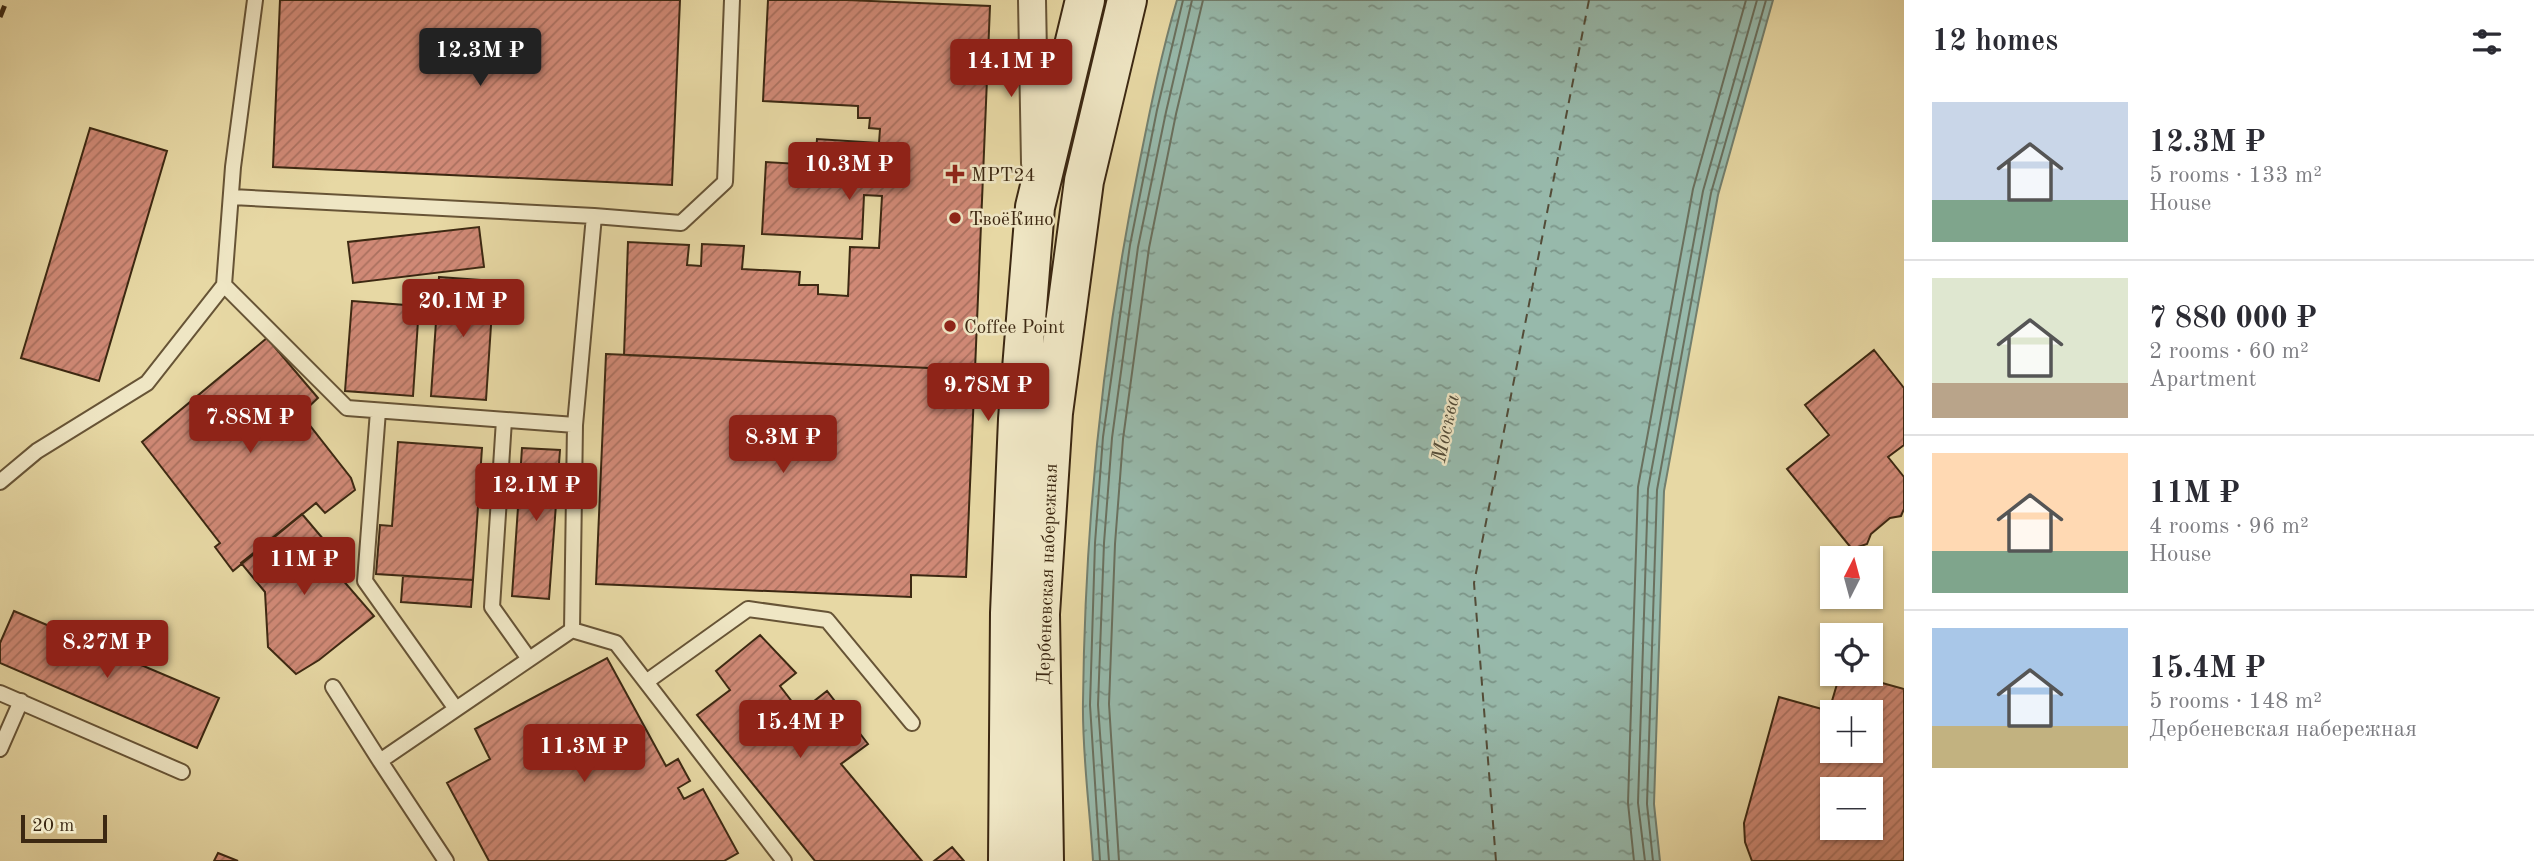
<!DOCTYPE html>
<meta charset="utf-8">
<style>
:root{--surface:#fff;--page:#f7f7f7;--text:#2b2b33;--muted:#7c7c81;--line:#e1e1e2;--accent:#8f2418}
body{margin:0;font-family:"Old Standard TT",serif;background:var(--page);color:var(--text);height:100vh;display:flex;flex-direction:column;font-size:26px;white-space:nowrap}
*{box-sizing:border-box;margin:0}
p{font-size:23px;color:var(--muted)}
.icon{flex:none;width:38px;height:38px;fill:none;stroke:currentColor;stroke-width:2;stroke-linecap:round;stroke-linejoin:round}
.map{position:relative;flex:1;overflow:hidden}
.details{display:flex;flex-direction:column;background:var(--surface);width:630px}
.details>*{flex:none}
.needle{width:46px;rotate:6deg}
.fabs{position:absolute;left:1820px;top:546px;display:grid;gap:14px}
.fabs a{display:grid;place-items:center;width:63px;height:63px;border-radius:0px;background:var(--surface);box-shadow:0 2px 5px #0004;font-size:35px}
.scale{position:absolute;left:21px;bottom:18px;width:86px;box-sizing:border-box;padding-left:7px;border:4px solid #3c2812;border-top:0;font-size:19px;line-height:24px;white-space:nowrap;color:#3c2812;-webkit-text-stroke:5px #efe6c4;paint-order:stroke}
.price{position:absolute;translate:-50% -60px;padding:0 16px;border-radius:7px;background:var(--accent);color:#fff;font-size:23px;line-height:46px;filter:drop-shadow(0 2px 4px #0008)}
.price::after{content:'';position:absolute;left:50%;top:42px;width:21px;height:16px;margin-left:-10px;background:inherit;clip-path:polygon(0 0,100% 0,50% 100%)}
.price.current{background:#222;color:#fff}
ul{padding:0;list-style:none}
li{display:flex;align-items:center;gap:21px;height:175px;padding:0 28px}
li+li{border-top:2px solid var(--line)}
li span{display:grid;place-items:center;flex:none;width:196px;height:140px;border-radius:0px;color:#555}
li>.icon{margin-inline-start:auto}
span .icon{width:84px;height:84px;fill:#fffc;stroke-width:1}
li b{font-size:30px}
h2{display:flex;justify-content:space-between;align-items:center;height:84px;padding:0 28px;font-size:30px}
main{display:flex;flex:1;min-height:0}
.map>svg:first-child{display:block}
</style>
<main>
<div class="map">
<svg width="1904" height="861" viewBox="0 0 1904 861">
<defs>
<pattern id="water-ripples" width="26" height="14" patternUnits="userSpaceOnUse" patternTransform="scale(1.75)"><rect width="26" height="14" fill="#97b9ab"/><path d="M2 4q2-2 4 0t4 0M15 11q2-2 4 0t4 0" fill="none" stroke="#7c968a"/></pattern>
<pattern id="building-hatch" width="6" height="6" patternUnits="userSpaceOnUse" patternTransform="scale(1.75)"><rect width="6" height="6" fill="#d08976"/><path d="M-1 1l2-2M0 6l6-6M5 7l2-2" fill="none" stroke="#aa705f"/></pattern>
</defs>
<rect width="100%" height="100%" fill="#e7d8a4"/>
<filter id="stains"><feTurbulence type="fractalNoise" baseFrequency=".00286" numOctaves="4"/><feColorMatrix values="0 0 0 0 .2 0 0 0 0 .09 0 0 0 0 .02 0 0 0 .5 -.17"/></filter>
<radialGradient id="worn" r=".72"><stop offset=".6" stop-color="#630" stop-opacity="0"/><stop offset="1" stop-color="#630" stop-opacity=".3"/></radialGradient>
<path fill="url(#water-ripples)" stroke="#737f6e" stroke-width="2" d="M 1177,0 L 1773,0 L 1718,195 L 1664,491 L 1654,804 L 1660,861 L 1093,861 C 1090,809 1082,755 1083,702 C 1085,522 1103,342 1139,165 C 1150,110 1161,54 1177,0 Z"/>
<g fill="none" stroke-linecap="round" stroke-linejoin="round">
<path stroke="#6a705e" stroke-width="2" d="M 1100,861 L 1090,705 L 1095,543 L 1103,437 L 1130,245 L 1157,110 L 1183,0
M 1109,861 L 1098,705 L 1104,543 L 1112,438 L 1138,247 L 1166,112 L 1192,0
M 1119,861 L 1109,704 L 1115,544 L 1123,439 L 1149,248 L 1176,114 L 1203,0
M 1634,861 L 1628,803 L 1638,487 L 1693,189 L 1746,0
M 1645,861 L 1638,803 L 1648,489 L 1703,191 L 1757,0
M 1653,861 L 1647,804 L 1657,490 L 1711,193 L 1766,0"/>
<path stroke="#534c38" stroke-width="2" stroke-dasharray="9 7" stroke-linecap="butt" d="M 1496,861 L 1474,583 L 1589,0"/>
</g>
<path fill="url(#building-hatch)" stroke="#3c2812" stroke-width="2" fill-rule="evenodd" d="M 280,0 L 680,0 L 672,185 L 273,167 Z
M 768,0 L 847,0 L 990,6 L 975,370 L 624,355 L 628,242 L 689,245 L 687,265 L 701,266 L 702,244 L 744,246 L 742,269 L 800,272 L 799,285 L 818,285 L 818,294 L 848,296 L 850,247 L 879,248 L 882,196 L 864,195 L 862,239 L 762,234 L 766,162 L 815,165 L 817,139 L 879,143 L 880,129 L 869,128 L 870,118 L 858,118 L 858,106 L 763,101 Z
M 90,128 L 167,151 L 99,381 L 21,358 Z
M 479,227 L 484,267 L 353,283 L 348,242 Z
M 439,277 L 494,281 L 486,400 L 431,396 Z
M 352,301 L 419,306 L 413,396 L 345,391 Z
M 267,338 L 318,398 L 301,414 L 351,478 L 355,490 L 325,513 L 316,503 L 233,571 L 215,547 L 220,543 L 142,442 Z
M 1874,350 L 1904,388 L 1904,445 L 1888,457 L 1904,477 L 1904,509 L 1901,516 L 1890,518 L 1871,534 L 1867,544 L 1852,549 L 1787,469 L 1829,435 L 1805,405 Z
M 606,354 L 975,370 L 966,577 L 911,575 L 911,597 L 596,584 Z
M 398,442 L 482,448 L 473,580 L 376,574 L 380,525 L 392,526 Z
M 522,448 L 560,450 L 549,599 L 512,596 Z
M 302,514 L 324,540 L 315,548 L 374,616 L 319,660 L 296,674 L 268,647 L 265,592 L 241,563 Z
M 403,576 L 473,580 L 471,607 L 401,602 Z
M 14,611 L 219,698 L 197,748 L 0,663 L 0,643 Z
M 760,635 L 796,673 L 780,686 L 800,712 L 827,691 L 868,744 L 841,764 L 922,861 L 815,861 L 697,715 L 730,690 L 716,671 Z
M 607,658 L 666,766 L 678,759 L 690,781 L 678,788 L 684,799 L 703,789 L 738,853 L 724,861 L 489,861 L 447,783 L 490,759 L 475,729 Z
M 1840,674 L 1850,674 L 1904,689 L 1904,861 L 1752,861 L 1745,842 L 1744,823 L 1779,697 L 1829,711 ZM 1832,712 L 1871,712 L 1871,751 L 1832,751 ZM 1832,789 L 1871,789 L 1871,828 L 1832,828 Z
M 952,847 L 964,861 L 934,861 Z
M 218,853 L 238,861 L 214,861 Z"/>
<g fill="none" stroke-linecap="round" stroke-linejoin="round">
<defs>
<path id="lane" d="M 232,197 L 594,216 L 575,425 L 572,630
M 594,216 L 681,223 L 725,182 L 732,0
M 224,285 L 347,408 L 575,425
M 378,411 L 365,581 L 456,709
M 504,420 L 492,607 L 529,659
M 0,482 L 37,451 L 147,383 L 224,285 L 233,167 L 255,0
M 646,682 L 748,609 L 827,620 L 912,723
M 333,687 L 380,761
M 0,693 L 182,772
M 0,749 L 21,701
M 446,861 L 380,761 L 572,630 L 616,643 L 784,861"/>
<path id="street" d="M 1032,0 L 1035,163"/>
<path id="secondary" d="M 1008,861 L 1010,613 L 1018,419 L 1035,207 L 1085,0
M 1044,861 L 1040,614 L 1053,413 L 1084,181 L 1127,0"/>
</defs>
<use href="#lane" stroke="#675436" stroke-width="18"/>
<use href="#street" stroke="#675436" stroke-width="30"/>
<use href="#secondary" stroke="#3c2812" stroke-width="42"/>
<use href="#lane" stroke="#efe6c4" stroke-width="14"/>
<use href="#street" stroke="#efe6c4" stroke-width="26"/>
<use href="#secondary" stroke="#efe6c4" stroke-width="38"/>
<path stroke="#3c2812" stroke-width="5" stroke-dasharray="12 12" stroke-linecap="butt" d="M 0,17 L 7,0"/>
</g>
<g fill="#8f2418" stroke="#efe6c4" stroke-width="2.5">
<path d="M951.5 163.5h7v7h7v7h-7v7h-7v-7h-7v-7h7z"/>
<circle cx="955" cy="218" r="7"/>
<circle cx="950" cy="326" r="7"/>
</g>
<g text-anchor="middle" stroke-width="5" stroke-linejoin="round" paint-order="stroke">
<g font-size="19" fill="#3c2812" stroke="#efe6c4" text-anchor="start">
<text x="971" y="181">МРТ24</text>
<text x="969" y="225">ТвоёКино</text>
<text x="964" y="333">Coffee Point</text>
</g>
<g font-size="19" fill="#3c2812" stroke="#efe6c4">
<text transform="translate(1046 574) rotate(-88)" y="7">Дербеневская набережная</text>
</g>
<g font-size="21" font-style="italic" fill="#534c38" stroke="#efe6c4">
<text transform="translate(1445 428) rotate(-78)" y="7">Москва</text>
</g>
</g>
<rect width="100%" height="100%" filter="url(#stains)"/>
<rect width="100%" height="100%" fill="url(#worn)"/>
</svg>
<div class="fabs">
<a><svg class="needle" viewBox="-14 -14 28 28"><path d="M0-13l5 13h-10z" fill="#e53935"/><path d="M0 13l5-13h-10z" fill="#7c7c81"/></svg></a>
<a><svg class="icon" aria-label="locate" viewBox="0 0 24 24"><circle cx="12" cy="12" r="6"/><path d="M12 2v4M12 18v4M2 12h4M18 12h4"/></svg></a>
<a>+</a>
<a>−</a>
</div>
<div class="scale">20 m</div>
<b class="price current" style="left:480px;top:88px">12.3M ₽</b>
<b class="price" style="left:1011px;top:99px">14.1M ₽</b>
<b class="price" style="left:849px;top:202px">10.3M ₽</b>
<b class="price" style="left:463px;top:339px">20.1M ₽</b>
<b class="price" style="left:988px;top:423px">9.78M ₽</b>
<b class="price" style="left:250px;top:455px">7.88M ₽</b>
<b class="price" style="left:783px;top:475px">8.3M ₽</b>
<b class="price" style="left:536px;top:523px">12.1M ₽</b>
<b class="price" style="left:304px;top:597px">11M ₽</b>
<b class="price" style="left:107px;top:680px">8.27M ₽</b>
<b class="price" style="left:800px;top:760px">15.4M ₽</b>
<b class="price" style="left:584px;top:784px">11.3M ₽</b>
</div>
<section class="details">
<h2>12 homes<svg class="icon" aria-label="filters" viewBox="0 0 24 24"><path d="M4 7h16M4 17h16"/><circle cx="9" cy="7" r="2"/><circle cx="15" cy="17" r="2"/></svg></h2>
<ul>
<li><span style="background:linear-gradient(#c9d6e8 70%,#7fa58c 0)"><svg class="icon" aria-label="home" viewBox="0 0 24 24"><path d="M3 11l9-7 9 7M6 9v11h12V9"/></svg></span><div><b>12.3M ₽</b><p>5 rooms · 133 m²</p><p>House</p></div></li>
<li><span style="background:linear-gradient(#dfe7d0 75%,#b9a48a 0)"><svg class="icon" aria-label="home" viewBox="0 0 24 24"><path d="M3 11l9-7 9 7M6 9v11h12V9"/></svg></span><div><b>7 880 000 ₽</b><p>2 rooms · 60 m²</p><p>Apartment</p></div></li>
<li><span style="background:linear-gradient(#ffd9b3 70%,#7fa58c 0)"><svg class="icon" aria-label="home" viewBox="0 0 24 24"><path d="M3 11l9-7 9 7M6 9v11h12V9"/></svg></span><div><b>11M ₽</b><p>4 rooms · 96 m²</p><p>House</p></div></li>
<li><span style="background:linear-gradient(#a9c7e8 70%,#c2b280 0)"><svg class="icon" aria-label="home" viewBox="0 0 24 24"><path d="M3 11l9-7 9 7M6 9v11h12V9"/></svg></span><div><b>15.4M ₽</b><p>5 rooms · 148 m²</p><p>Дербеневская набережная</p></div></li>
</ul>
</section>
</main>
